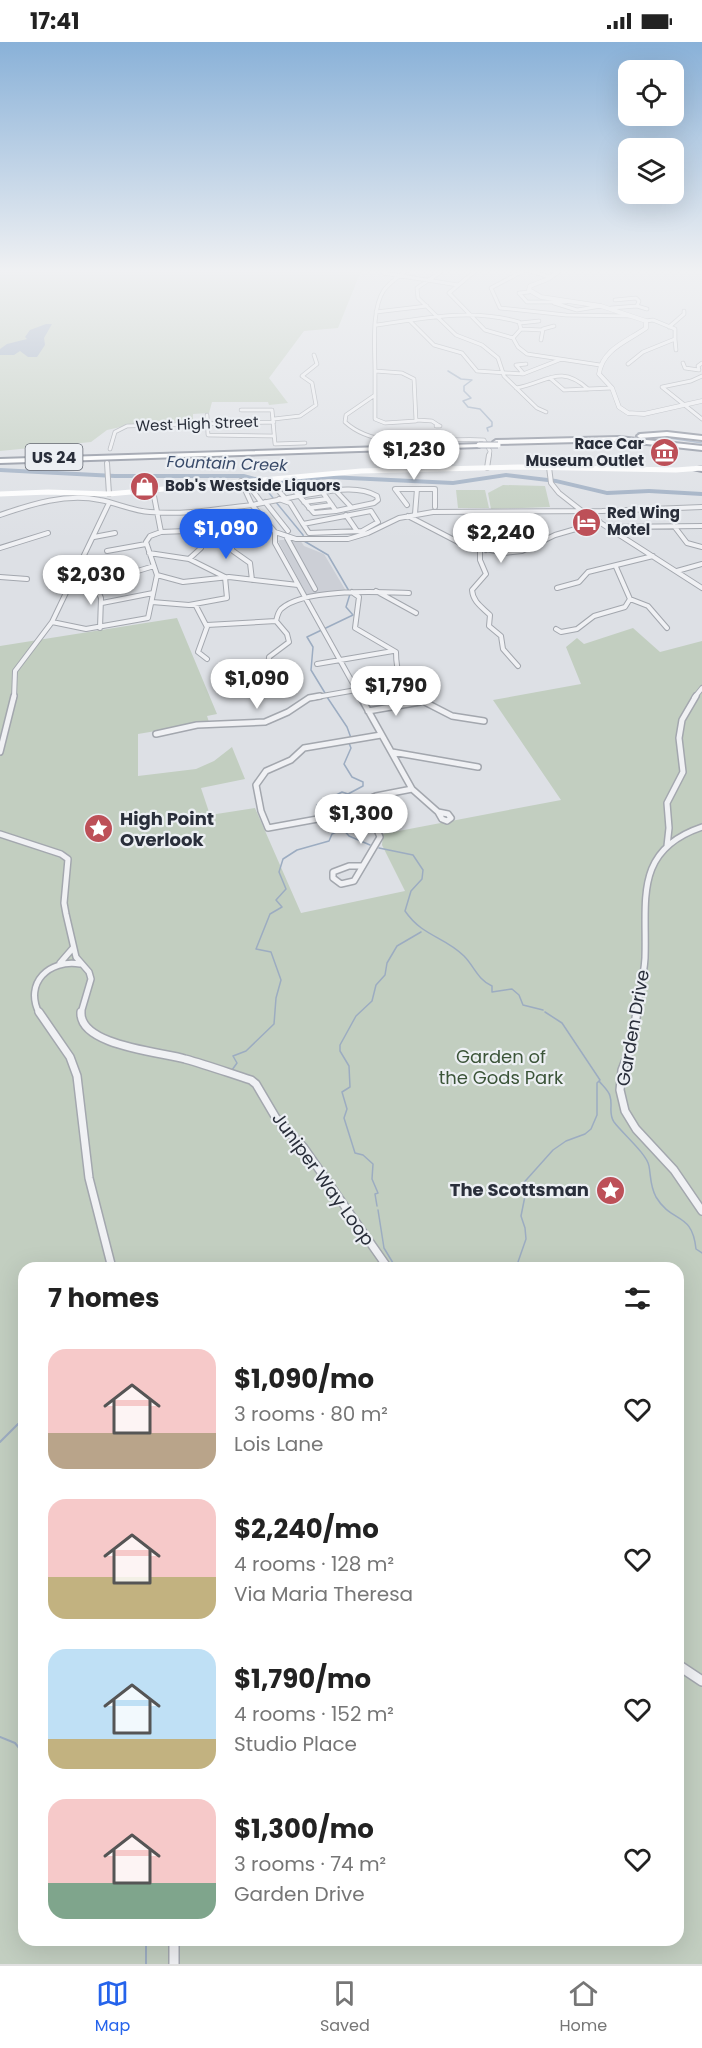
<!DOCTYPE html>
<meta charset="utf-8">
<style>
:root{--surface:#fff;--page:#f6f6f6;--text:#222;--muted:#767676;--line:#e0e0e0;--accent:#2563eb}
body{margin:0;font-family:Poppins,sans-serif;background:var(--page);color:var(--text);height:100vh;display:flex;flex-direction:column;font-size:22px;white-space:nowrap}
*{box-sizing:border-box;margin:0}
p{font-size:20px;color:var(--muted)}
.icon{flex:none;width:33px;height:33px;fill:none;stroke:currentColor;stroke-width:2;stroke-linecap:round;stroke-linejoin:round}
.map{position:relative;flex:1;overflow:hidden}
.drawer{position:absolute;left:18px;top:1220px;width:666px;height:684px;display:flex;flex-direction:column;background:var(--surface);border-radius:18px;box-shadow:0 6px 24px #0002}
.drawer>*{flex:none}
.controls{position:absolute;left:618px;top:18px;display:grid;gap:12px}
.controls a{display:grid;place-items:center;width:66px;height:66px;border-radius:12px;background:var(--surface);box-shadow:0 6px 24px #0002;font-size:30px}
.price{position:absolute;translate:-50% -51px;padding:0 14px;border-radius:21px;background:#fff;color:#222;font-size:20px;line-height:39px;filter:drop-shadow(0 2px 3px #0008)}
.price::after{content:'';position:absolute;left:50%;top:36px;width:18px;height:14px;margin-left:-9px;background:inherit;clip-path:polygon(0 0,100% 0,50% 100%)}
.price.active{background:var(--accent);color:#fff}
ul{padding:0;list-style:none}
li{display:flex;align-items:center;gap:18px;height:150px;padding:0 30px}
li span{display:grid;place-items:center;flex:none;width:168px;height:120px;border-radius:18px;color:#555}
li>.icon{margin-inline-start:auto}
span .icon{width:72px;height:72px;fill:#fffc;stroke-width:1}
li b{font-size:26px}
h2{display:flex;justify-content:space-between;align-items:center;height:72px;padding:0 30px;font-size:26px}
.status{display:flex;justify-content:space-between;align-items:center;height:42px;padding:0 30px;background:var(--surface);direction:ltr}
.status svg{height:16px;fill:currentColor}
.menu{display:flex;justify-content:space-around;align-items:center;height:84px;border-top:2px solid var(--line);background:var(--surface);font-size:16px;color:var(--muted)}
.menu a{display:grid;justify-items:center;gap:3px}
.menu .active{color:var(--accent)}
.map>svg:first-child{display:block}
</style>
<div class="status"><b>17:41</b><svg viewBox="0 0 49 12"><path d="M0 12V9h3v3zM5 12V6h3v6zM10 12V3h3v9zM15 12V0h3v12zM26 1h20v11H26zM47 4h2v5h-2z"/></svg></div>
<div class="map">
<svg width="702" height="1922" viewBox="0 0 702 1922">
<rect width="100%" height="100%" fill="#dde0e5"/>
<path fill="#cccfd6" d="M 280,498 L 300,498 L 304,504 L 324,512 L 346,549 L 307,553 L 278,499 Z"/>
<path fill="#c2cec0" fill-rule="evenodd" d="M 0,229 L 361,229 L 338,286 L 304,289 L 269,336 L 288,361 L 269,363 L 268,360 L 212,360 L 209,371 L 193,372 L 193,381 L 130,383 L 107,388 L 91,400 L 0,409 Z
M 503,443 L 545,444 L 550,465 L 491,467 L 488,451 Z
M 456,448 L 485,448 L 489,466 L 458,466 Z
M 177,576 L 217,672 L 207,674 L 209,680 L 138,692 L 138,734 L 196,727 L 214,719 L 232,705 L 245,737 L 201,746 L 210,773 L 255,766 L 301,871 L 405,849 L 382,803 L 383,792 L 561,758 L 493,658 L 581,642 L 566,605 L 577,596 L 584,602 L 633,586 L 660,610 L 702,599 L 702,1922 L 0,1922 L 0,604 ZM 24,1226 L 678,1226 L 678,1898 L 24,1898 Z"/>
<path fill="#9cacc1" d="M 46,282 L 52,282 L 44,296 L 45,303 L 37,315 L 28,315 L 20,309 L 14,313 L 0,313 L 0,307 L 7,302 L 27,297 L 25,295 L 30,288 Z"/>
<g fill="none" stroke-linecap="round" stroke-linejoin="round">
<path stroke="#9cacc1" stroke-width="1.5" d="M 448,329 L 461,337 L 472,338 L 464,344 L 464,349 L 471,356 L 463,359 L 468,365 L 480,367 L 492,380 L 492,384 L 487,386 L 488,389
M 638,391 L 645,392
M 663,395 L 702,401
M 265,440 L 263,443 L 273,456
M 275,459 L 303,493 L 304,499 L 328,513 L 349,549
M 325,651 L 311,628 L 313,605 L 307,595 L 353,573 L 346,565 L 350,552
M 327,655 L 347,685 L 351,696
M 331,772 L 317,763 L 342,750 L 348,752 L 363,744 L 363,740 L 352,735 L 344,722 L 351,706 L 349,701
M 334,777 L 349,794 L 370,803
M 379,806 L 413,813 L 423,828 L 422,837 L 411,849 L 405,869 C 423,895 444,894 464,914 C 474,924 478,938 492,944 L 492,950 L 512,947 L 519,953 L 523,963 L 543,968
M 232,1028 L 237,1021 L 233,1014 L 246,1009 L 274,982 L 276,956 L 281,938 L 271,910 L 256,907 L 270,872 L 282,865 L 276,858 L 286,847 L 279,830 L 283,817 L 297,808 L 329,799 L 332,792 L 340,788
M 599,1039 C 602,1043 609,1049 610,1054 C 613,1064 608,1071 614,1080 C 622,1091 647,1112 649,1124 C 651,1135 650,1144 656,1155 C 672,1182 692,1169 696,1207 L 702,1211
M 377,1164 L 375,1152 L 378,1151 L 372,1137 L 373,1122 L 363,1113 L 355,1111 L 344,1076 L 347,1067 L 342,1050 L 350,1045 L 349,1024 L 340,1009 L 340,1003 L 356,974 L 372,959 L 376,943 L 385,933 L 387,921 L 397,904 L 421,890
M 378,1168 L 384,1206 L 396,1226
M 521,1226 L 518,1220 L 526,1197 L 525,1186 L 521,1174 L 525,1154 L 519,1146 L 553,1108 L 566,1099 L 585,1092 L 591,1087 L 597,1073 L 597,1041 L 600,1038 L 562,981 L 545,970
M 16,1384 L 24,1376"/>
<path stroke="#9cacc1" stroke-width="2" d="M 0,1400 L 18,1382
M 0,1695 L 15,1701 L 24,1712
M 146,1898 L 146,1922"/>
<path fill="#9cacc1" fill-rule="evenodd" d="M 0,426 L 115,432 L 244,432 L 267,438 L 329,433 L 453,439 L 506,431 L 556,437 L 607,449 L 649,447 L 702,450 L 702,454 L 649,451 L 607,453 L 556,441 L 506,435 L 453,443 L 329,437 L 267,442 L 244,436 L 115,436 L 0,430 Z"/>
<defs>
<path id="minor-far4" d="M 442,229 L 417,246 L 418,256 L 456,293 L 482,303 L 498,316 L 504,334 L 537,366 L 546,370
M 475,229 L 449,251 L 485,288 L 513,296
M 523,229 L 491,246 L 500,266 L 566,273 L 631,274
M 530,229 L 550,235
M 383,231 L 458,243
M 529,250 L 519,251 L 527,260 L 566,260
M 615,258 L 636,256 L 639,259 L 637,264
M 554,261 L 577,268 L 601,264
M 611,266 L 637,264 L 647,267
M 376,270 L 427,264
M 410,279 L 434,303 L 462,311 L 477,329 L 523,332 L 559,318
M 520,281 L 539,279
M 377,283 C 425,276 472,266 519,280 L 521,287 L 513,296
M 669,285 L 684,272 L 684,269
M 521,287 L 542,288
M 513,296 L 518,305 L 527,312 L 600,323
M 675,297 L 676,308
M 541,298 L 543,287 L 554,284
M 683,321 L 685,326 L 699,328 L 698,324 L 702,321
M 628,322 L 643,310 L 675,297 L 675,287 L 653,278 L 646,279
M 375,329 L 402,331 L 414,337 L 416,379 L 385,381 L 375,377 Z
M 375,329 C 375,307 371,267 384,248 C 390,240 398,235 406,229
M 523,331 L 516,323 L 526,322
M 702,334 L 691,339 L 662,345 L 702,377
M 550,336 L 564,348 L 612,346
M 516,346 C 546,341 560,321 588,347
M 375,353 L 346,373 L 345,380 C 380,412 440,394 484,398 L 490,409 L 489,414
M 241,368 L 272,368 L 275,402 L 305,401
M 207,373 L 208,393 L 274,394
M 274,377 L 300,374 L 316,363 L 312,341 L 302,334 L 317,322 L 314,313
M 417,378 L 432,379 L 438,383
M 438,383 L 440,384 L 436,384 Z
M 110,407 L 115,390 L 127,384 L 274,380"/>
<path id="minor-far3" d="M 107,421 L 109,452
M 549,425 L 551,441 L 559,451 L 582,469 L 702,546
M 487,426 L 489,413
M 241,439 L 252,463 L 275,490 L 275,501 L 361,656
M 243,444 L 250,445 L 261,460
M 314,446 L 321,448 L 336,469 L 314,471 L 295,449 Z
M 277,447 L 284,455
M 337,450 L 351,465
M 299,454 C 323,451 355,441 377,454 L 378,458 L 374,461 L 336,469
M 279,457 L 290,461 L 303,482
M 265,460 L 288,489
M 304,460 L 327,457
M 252,463 L 298,454
M 407,463 L 395,447 L 435,447 L 435,465
M 309,466 L 332,463
M 371,469 L 378,480 L 362,489 L 309,491 L 303,482 Z
M 415,472 L 417,447
M 0,473 C 32,462 66,451 100,458 C 117,461 133,469 150,470 C 184,473 218,467 252,463
M 346,473 L 357,489
M 408,474 L 460,501 L 504,511 L 522,509 L 555,493 L 600,480
M 674,484 L 687,501 L 702,505
M 609,485 L 702,484
M 161,490 L 187,489 L 204,494 L 226,495 L 233,509 L 250,521 L 252,538
M 275,490 L 296,497 L 348,497 L 368,491 L 399,476 L 433,470 L 602,469 L 702,465
M 94,495 L 115,491
M 287,496 L 315,547
M 0,506 L 48,491
M 480,507 L 480,518 L 486,532 L 472,548 C 473,560 482,565 490,573 L 489,584 L 501,594 L 503,607 L 518,624
M 486,508 L 507,494 L 500,470
M 107,509 L 146,502
M 149,511 L 189,517 L 225,535 L 227,556 L 189,563 L 152,560
M 189,517 L 201,506 L 204,494
M 677,529 L 702,522
M 157,533 L 183,540 L 229,535 L 298,543
M 0,535 L 27,537
M 557,546 L 579,540 L 588,530 L 653,514
M 376,549 L 416,571
M 352,550 L 359,555 L 355,586 L 396,610 C 396,627 401,645 415,656
M 630,557 L 648,564 L 667,586
M 102,561 L 153,551
M 195,562 L 207,585 L 198,610 L 207,617
M 52,580 L 86,587 L 148,576 L 157,533 L 146,500 L 150,494 L 161,490 L 153,449
M 207,583 L 276,579 C 277,575 278,570 281,567 C 304,546 379,550 409,551
M 100,586 L 101,556 L 95,542 L 154,524
M 556,587 L 561,590 L 577,587 L 594,574 L 625,565 L 630,557 L 616,525
M 317,622 L 393,609
M 235,636 L 255,638 L 268,633 L 269,615 L 289,600 L 287,592 L 276,579
M 14,656 L 15,629 L 52,580 L 109,461
M 311,656 L 356,648
M 694,656 L 702,646"/>
<path id="minor-far2" d="M 360,654 L 412,747 L 438,770
M 413,654 L 452,674 L 484,679
M 368,669 L 420,660
M 156,692 L 197,683 L 265,680 L 288,670 L 309,656 L 320,654
M 0,710 L 14,654
M 392,710 L 478,725
M 367,768 L 268,786 L 261,769 L 256,743 L 266,729 L 291,718 L 304,706 L 381,693
M 438,770 L 448,772 L 451,776 L 447,779 L 442,777 Z
M 0,792 L 61,812 L 68,817 L 64,861 L 66,872 L 76,915 L 89,930 L 91,937 L 81,971
M 667,804 L 669,786 L 667,761 L 683,730 L 679,696 L 682,678 L 696,654
M 361,824 L 349,824 L 333,830 L 333,836 L 341,842 L 354,839 L 380,795 L 365,759 L 376,754 L 412,747
M 60,921 L 73,906
M 39,971 C 24,941 49,917 80,922
M 636,971 C 639,953 644,934 645,916 C 647,859 633,808 702,785"/>
<path id="minor-far1" d="M 39,970 L 70,1015 L 77,1034 L 89,1136 L 112,1226
M 81,970 C 79,1004 162,1010 185,1017 C 207,1023 229,1031 251,1038 L 256,1042 L 276,1076 L 304,1106 L 388,1226
M 637,970 L 631,1005 L 622,1028 L 620,1048 L 625,1069 L 636,1087 L 674,1128 L 702,1169"/>
<path id="minor" d="M 678,1623 L 702,1639
M 174,1898 L 174,1922"/>
<path id="tertiary" d="M 559,229 L 548,237 L 530,244 L 529,248 L 541,255 L 601,264 L 646,279 L 646,286 C 628,299 602,307 599,332 L 612,346 L 619,365 L 628,371 L 644,372 L 702,359"/>
<path id="trunk" d="M 667,390 L 702,394 L 702,398 L 667,394 L 640,396 L 637,394 L 640,392 Z
M 619,395 L 702,404 L 702,408 L 619,399 L 496,402 L 493,400 L 496,398 Z
M 481,402 L 482,403 L 479,405 L 0,421 L 0,417 Z
M 702,425 L 702,429 L 693,427 Z"/>
</defs>
<use href="#minor-far4" stroke="#a3a7ae" stroke-width="4.5"/>
<use href="#minor-far3" stroke="#a3a7ae" stroke-width="6"/>
<use href="#minor-far2" stroke="#a3a7ae" stroke-width="8"/>
<use href="#minor-far1" stroke="#a3a7ae" stroke-width="10"/>
<use href="#minor" stroke="#a3a7ae" stroke-width="12"/>
<use href="#tertiary" stroke="#a3a7ae" stroke-width="5"/>
<use href="#trunk" stroke="#878d9a" stroke-width="4"/>
<use href="#minor-far4" stroke="#f0f1f4" stroke-width="3"/>
<use href="#minor-far3" stroke="#f0f1f4" stroke-width="4"/>
<use href="#minor-far2" stroke="#f0f1f4" stroke-width="5"/>
<use href="#minor-far1" stroke="#f0f1f4" stroke-width="7"/>
<use href="#minor" stroke="#f0f1f4" stroke-width="9"/>
<use href="#tertiary" stroke="#f0f1f4" stroke-width="4"/>
<path stroke="#fff" stroke-width="5" d="M 0,452 L 48,450 L 109,452 L 361,429 L 519,425 L 676,428 L 702,426"/>
<use href="#trunk" fill="#fff" fill-rule="evenodd"/>
<defs>
<path id="trunk-bridge" d="M 479,403 L 498,403"/>
</defs>
<use href="#trunk-bridge" stroke="#878d9a" stroke-width="7" stroke-linecap="butt"/>
<use href="#trunk-bridge" stroke="#fff" stroke-width="5"/>
</g>
<linearGradient id="sky" x2="0" y2="1"><stop stop-color="#89b1d8"/><stop offset="0.46" stop-color="#f0f1f3"/><stop offset="1" stop-color="#f0f1f3" stop-opacity="0"/></linearGradient>
<rect width="702" height="498" fill="url(#sky)"/>
<defs>
<symbol id="museum-disc" viewBox="-11 -11 22 22"><circle r="9.5" fill="#bd5058" stroke="#eceff3"/><path d="M0-6L6-3V-2H-6V-3ZM-5-1h2V3h-2ZM-1-1h2V3h-2ZM3-1h2V3H3ZM-6 4H6V6H-6Z" fill="#fff"/></symbol>
<symbol id="shop-disc" viewBox="-11 -11 22 22"><circle r="9.5" fill="#bd5058" stroke="#eceff3"/><path d="M-5-2.5h2.3a2.7 3.5 0 0 1 5.4 0H5L5.5 6h-11ZM-1.5-2.5h3a1.5 2.3 0 0 0-3 0Z" fill="#fff"/></symbol>
<symbol id="hotel-disc" viewBox="-11 -11 22 22"><circle r="9.5" fill="#bd5058" stroke="#eceff3"/><path d="M-6-4.5h1.5V1H6V5H4.5V3h-9V5H-6ZM-4 0a1.8 1.8 0 1 1 3.6 0ZM.5 0V-2.5h3Q6-2.5 6 0Z" fill="#fff"/></symbol>
<symbol id="sight-disc" viewBox="-11 -11 22 22"><circle r="9.5" fill="#bd5058" stroke="#eceff3"/><path d="M0-6L1.8-2.2L6-1.7L2.9 1.2L3.7 5.4L0 3.3L-3.7 5.4L-2.9 1.2L-6-1.7L-1.8-2.2Z" fill="#fff"/></symbol>
</defs>
<g fill-rule="evenodd">
<use href="#museum-disc" x="648" y="394" width="33" height="33"/>
<use href="#shop-disc" x="128" y="428" width="33" height="33"/>
<use href="#hotel-disc" x="570" y="464" width="33" height="33"/>
<use href="#sight-disc" x="82" y="770" width="33" height="33"/>
<use href="#sight-disc" x="594" y="1132" width="33" height="33"/>
</g>
<g text-anchor="middle" stroke-width="4.5" stroke-linejoin="round" paint-order="stroke">
<g font-size="15" fill="#292e3a" stroke="#eceff3">
<text transform="translate(197 382) rotate(-2)" y="5">West High Street</text>
</g>
<g font-size="15" font-weight="bold" fill="#292e3a" stroke="#eceff3" text-anchor="start">
<text x="644" y="407" text-anchor="end">Race Car<tspan x="644" dy="17">Museum Outlet</tspan></text>
<text x="165" y="449">Bob's Westside Liquors</text>
<text x="607" y="476">Red Wing<tspan x="607" dy="17">Motel</tspan></text>
</g>
<rect fill="#eceff3" stroke="#646872" stroke-width="1.5" x="25.5" y="402" width="57" height="26" rx="4.5"/>
<g font-size="16" font-weight="bold" fill="#292e3a">
<text x="54" y="421">US 24</text>
</g>
<g font-size="16" font-style="italic" fill="#384a69" stroke="#eceff3">
<text transform="translate(227 421) rotate(2)" y="6">Fountain Creek</text>
</g>
<g font-size="18" font-weight="bold" fill="#292e3a" stroke="#eceff3" text-anchor="start">
<text x="120" y="783">High Point<tspan x="120" dy="21">Overlook</tspan></text>
<text x="589" y="1154" text-anchor="end">The Scottsman</text>
</g>
<g font-size="18" fill="#292e3a" stroke="#eceff3">
<text transform="translate(633 986) rotate(-80)" y="6">Garden Drive</text>
<text transform="translate(323 1137) rotate(54)" y="6">Juniper Way Loop</text>
</g>
<g font-size="18" fill="#3b5438" stroke="#eceff3">
<text x="501" y="1021">Garden of<tspan x="501" dy="21">the Gods Park</tspan></text>
</g>
</g>
</svg>
<div class="controls">
<a><svg class="icon" aria-label="locate" viewBox="0 0 24 24"><circle cx="12" cy="12" r="6"/><path d="M12 2v4M12 18v4M2 12h4M18 12h4"/></svg></a>
<a><svg class="icon" aria-label="layers" viewBox="0 0 24 24"><path d="M12 4l9 5-9 5-9-5zM3 14l9 5 9-5"/></svg></a>
</div>
<b class="price" style="left:414px;top:439px">$1,230</b>
<b class="price active" style="left:226px;top:518px">$1,090</b>
<b class="price" style="left:501px;top:522px">$2,240</b>
<b class="price" style="left:91px;top:564px">$2,030</b>
<b class="price" style="left:257px;top:668px">$1,090</b>
<b class="price" style="left:396px;top:675px">$1,790</b>
<b class="price" style="left:361px;top:803px">$1,300</b>
<section class="drawer">
<h2>7 homes<svg class="icon" aria-label="filters" viewBox="0 0 24 24"><path d="M4 7h16M4 17h16"/><circle cx="9" cy="7" r="2"/><circle cx="15" cy="17" r="2"/></svg></h2>
<ul>
<li><span style="background:linear-gradient(#f6c9c9 70%,#b9a48a 0)"><svg class="icon" aria-label="home" viewBox="0 0 24 24"><path d="M3 11l9-7 9 7M6 9v11h12V9"/></svg></span><div><b>$1,090/mo</b><p>3 rooms · 80 m²</p><p>Lois Lane</p></div><svg class="icon" aria-label="heart" viewBox="0 0 24 24"><path d="M12 20l-8-8c-3-5 5-10 8-4 3-6 11-1 8 4z"/></svg></li>
<li><span style="background:linear-gradient(#f6c9c9 65%,#c2b280 0)"><svg class="icon" aria-label="home" viewBox="0 0 24 24"><path d="M3 11l9-7 9 7M6 9v11h12V9"/></svg></span><div><b>$2,240/mo</b><p>4 rooms · 128 m²</p><p>Via Maria Theresa</p></div><svg class="icon" aria-label="heart" viewBox="0 0 24 24"><path d="M12 20l-8-8c-3-5 5-10 8-4 3-6 11-1 8 4z"/></svg></li>
<li><span style="background:linear-gradient(#bfe0f5 75%,#c2b280 0)"><svg class="icon" aria-label="home" viewBox="0 0 24 24"><path d="M3 11l9-7 9 7M6 9v11h12V9"/></svg></span><div><b>$1,790/mo</b><p>4 rooms · 152 m²</p><p>Studio Place</p></div><svg class="icon" aria-label="heart" viewBox="0 0 24 24"><path d="M12 20l-8-8c-3-5 5-10 8-4 3-6 11-1 8 4z"/></svg></li>
<li><span style="background:linear-gradient(#f6c9c9 70%,#7fa58c 0)"><svg class="icon" aria-label="home" viewBox="0 0 24 24"><path d="M3 11l9-7 9 7M6 9v11h12V9"/></svg></span><div><b>$1,300/mo</b><p>3 rooms · 74 m²</p><p>Garden Drive</p></div><svg class="icon" aria-label="heart" viewBox="0 0 24 24"><path d="M12 20l-8-8c-3-5 5-10 8-4 3-6 11-1 8 4z"/></svg></li>
</ul>
</section>
</div>
<nav class="menu">
<a class="active"><svg class="icon" aria-label="map" viewBox="0 0 24 24"><path d="M3 6l6-2 6 2 6-2v14l-6 2-6-2-6 2zM9 4v14M15 6v14"/></svg>Map</a>
<a><svg class="icon" aria-label="saved" viewBox="0 0 24 24"><path d="M7 4h10v16l-5-4-5 4z"/></svg>Saved</a>
<a><svg class="icon" aria-label="home" viewBox="0 0 24 24"><path d="M3 11l9-7 9 7M6 9v11h12V9"/></svg>Home</a>
</nav>
